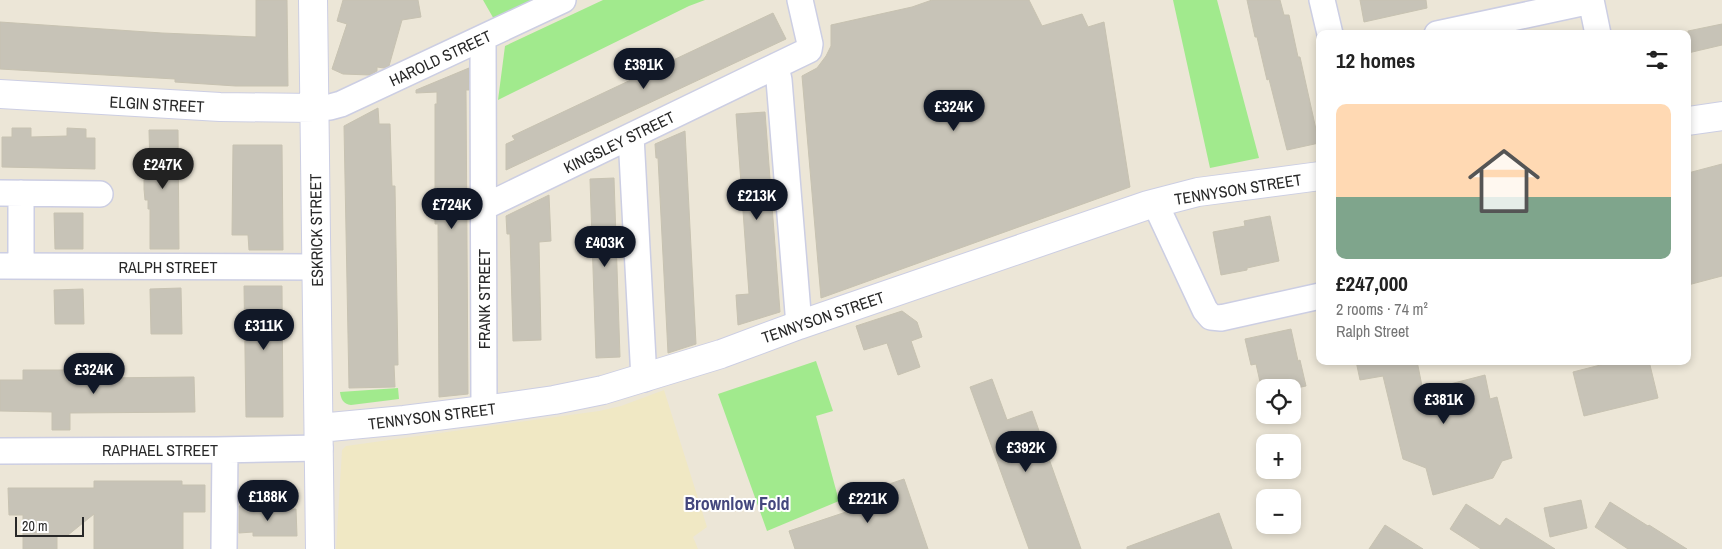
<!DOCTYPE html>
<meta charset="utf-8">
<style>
:root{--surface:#fff;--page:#f2f2f2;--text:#222;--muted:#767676;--accent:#111827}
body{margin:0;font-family:"Archivo Narrow",sans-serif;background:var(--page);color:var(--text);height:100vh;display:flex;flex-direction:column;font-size:19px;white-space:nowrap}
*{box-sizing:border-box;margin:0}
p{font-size:16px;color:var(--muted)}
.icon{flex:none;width:28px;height:28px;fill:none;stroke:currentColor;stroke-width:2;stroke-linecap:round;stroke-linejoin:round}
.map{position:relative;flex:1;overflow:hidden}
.panel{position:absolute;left:1316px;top:30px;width:375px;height:335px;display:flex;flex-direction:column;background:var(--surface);border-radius:10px;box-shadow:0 2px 8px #0003}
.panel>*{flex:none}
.buttons{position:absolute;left:1256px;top:379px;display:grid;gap:10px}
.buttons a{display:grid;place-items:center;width:45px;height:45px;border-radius:10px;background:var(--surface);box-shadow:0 2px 8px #0003;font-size:25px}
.scale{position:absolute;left:15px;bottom:12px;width:69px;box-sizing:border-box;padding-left:5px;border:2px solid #282828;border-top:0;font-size:14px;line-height:18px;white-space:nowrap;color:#282828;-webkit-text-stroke:4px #fff;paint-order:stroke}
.price{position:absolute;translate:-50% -42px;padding:0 11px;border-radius:18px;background:var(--accent);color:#fff;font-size:16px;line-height:32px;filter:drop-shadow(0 1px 2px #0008)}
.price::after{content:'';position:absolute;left:50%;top:30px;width:15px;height:11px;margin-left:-8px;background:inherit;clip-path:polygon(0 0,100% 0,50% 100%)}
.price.active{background:#222;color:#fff}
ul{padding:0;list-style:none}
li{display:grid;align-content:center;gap:10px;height:265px;padding:0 20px}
li span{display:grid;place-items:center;height:155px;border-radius:10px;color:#555}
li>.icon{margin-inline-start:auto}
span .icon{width:90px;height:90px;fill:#fffc;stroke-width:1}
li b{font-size:21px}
h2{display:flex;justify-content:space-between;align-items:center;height:60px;padding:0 20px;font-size:21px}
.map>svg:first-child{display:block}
</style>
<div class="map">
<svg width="1722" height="549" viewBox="0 0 1722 549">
<rect width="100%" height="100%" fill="#ece6d7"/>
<path fill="#f0e8c4" d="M 664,390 L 707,527 L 693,537 L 698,549 L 336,549 L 342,450 L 346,446 L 599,411 L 621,406 Z"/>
<path fill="#a1ea8d" d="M 483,0 L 546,0 L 495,21 Z
M 603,0 L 705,0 L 689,6 L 498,100 L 505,46 Z
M 1173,0 L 1217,0 L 1259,158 L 1210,168 Z
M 816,361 L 833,411 L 816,416 L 839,501 L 767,531 L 718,394 Z
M 398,388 L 399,399 L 351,405 C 343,404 341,399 340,392 Z"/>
<path fill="#c7c3b7" stroke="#c7c2b1" d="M 256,0 L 287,0 L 288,86 L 236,86 L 175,82 L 175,79 L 0,69 L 0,22 L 162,33 L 256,37 Z
M 343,0 L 418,0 L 421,17 L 402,20 L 389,66 L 384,68 L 377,67 L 377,71 L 370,75 L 343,74 L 332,69 L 347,24 L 337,21 Z
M 932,0 L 1029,0 L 1042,26 L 1082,14 L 1088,27 L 1104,22 L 1130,187 L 821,298 L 802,76 L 817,68 L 826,56 L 831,46 L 831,25 L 912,7 Z
M 1247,0 L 1280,0 L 1284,15 L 1289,15 L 1298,57 L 1300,57 L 1319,143 L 1287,150 L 1269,79 L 1267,80 L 1257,37 L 1255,37 Z
M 1360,0 L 1426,0 L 1427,8 L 1364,22 Z
M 773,13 L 786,39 L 506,170 L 506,144 L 515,140 L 512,136 Z
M 1722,24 L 1722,45 L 1688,53 L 1688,31 Z
M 469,68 L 469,90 L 466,90 L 468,394 L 439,397 L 438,224 L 435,224 L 435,104 L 437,104 L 437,92 L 416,93 L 416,90 Z
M 378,108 L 379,124 L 390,124 L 392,186 L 395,186 L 398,365 L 394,365 L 395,387 L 349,388 L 344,126 Z
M 765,112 L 780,312 L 738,325 L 736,295 L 749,294 L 736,114 Z
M 12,128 L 31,128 L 31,137 L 67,136 L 67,128 L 86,129 L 86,138 L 95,138 L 95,169 L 2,167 L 2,137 L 12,137 Z
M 149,130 L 178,130 L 179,249 L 150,249 L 150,209 L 148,209 L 148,200 L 145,200 L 144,189 L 144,178 L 148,178 L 148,168 L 150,168 Z
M 685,131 L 696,344 L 668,353 L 658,158 L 656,158 L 655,144 Z
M 233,145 L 282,145 L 283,250 L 249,250 L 248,235 L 232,235 Z
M 1722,164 L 1722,276 L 1688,285 L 1688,173 Z
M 614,178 L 620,357 L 596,358 L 590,179 Z
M 549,195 L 551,241 L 539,242 L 541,340 L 513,341 L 510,234 L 507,234 L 506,216 Z
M 54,213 L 83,213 L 83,249 L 55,249 Z
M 1270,216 L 1279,261 L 1247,268 L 1247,270 L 1221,275 L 1213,232 L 1245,226 L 1244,221 Z
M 244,286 L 282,286 L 283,417 L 246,417 Z
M 181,288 L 182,334 L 151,334 L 150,289 Z
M 83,289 L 84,324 L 55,324 L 54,290 Z
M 902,311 L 917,322 L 922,337 L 911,341 L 920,367 L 898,375 L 887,343 L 864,350 L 856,326 Z
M 1291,329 L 1298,361 L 1300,360 L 1306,386 L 1292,389 L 1292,388 L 1265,388 L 1265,395 L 1263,395 L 1256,364 L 1251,365 L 1245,339 Z
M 1356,361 L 1417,361 L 1423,391 L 1485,375 L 1490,399 L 1497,397 L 1512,458 L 1502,461 L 1493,478 L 1433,495 L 1426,468 L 1403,459 L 1383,376 L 1360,380 Z
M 1616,361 L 1649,361 L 1658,398 L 1584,416 L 1573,372 Z
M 23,370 L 98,370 L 98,378 L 194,377 L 195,412 L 70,413 L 70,430 L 52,430 L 52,412 L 0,411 L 0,380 L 23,380 Z
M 992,379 L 1007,420 L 1032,411 L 1081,549 L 1029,549 L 970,387 Z
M 904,479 L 928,549 L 795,549 L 789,531 L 852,510 L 848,498 Z
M 94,481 L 182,481 L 182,485 L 205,485 L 205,512 L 183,512 L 183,549 L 94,549 L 94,514 L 68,535 L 57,536 L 57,549 L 23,549 L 23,515 L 9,515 L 8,488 L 94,488 Z
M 1581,500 L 1587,528 L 1550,537 L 1544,508 Z
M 1610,502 L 1648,526 L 1649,525 L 1687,549 L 1628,549 L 1595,527 Z
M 1466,504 L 1500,526 L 1506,518 L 1555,549 L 1481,549 L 1450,529 Z
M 252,505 L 252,509 L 296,509 L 297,536 L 253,536 L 253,532 L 239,533 L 239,506 Z
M 1219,513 L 1232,549 L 1127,549 L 1127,547 Z
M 1385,525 L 1423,549 L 1369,549 Z"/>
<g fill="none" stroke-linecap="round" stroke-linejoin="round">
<defs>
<path id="minor" d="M 1322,0 L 1330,34
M 1591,0 L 1598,34
M 1437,34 L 1591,1
M 483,38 L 484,410
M 776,66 L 779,80 L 799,325
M 315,108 L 330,107 L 341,104 L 563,0
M 631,136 L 644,379
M 0,193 L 100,194
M 1155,203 L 1205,310 L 1211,317 L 1221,318 L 1320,296
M 484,207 L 809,50 L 810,44 L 800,0
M 0,266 L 316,267
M 21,266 L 21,193
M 0,451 L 216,450 L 320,448
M 224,549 L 225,450"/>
<path id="tertiary" d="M 313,0 L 320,549
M 0,94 L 220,107 L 315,108
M 1688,121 L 1722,116
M 319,428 L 404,420 L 484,410 L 554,400 L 603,390 L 721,354 L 799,325 L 1148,205 L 1198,192 L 1320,176"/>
</defs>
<use href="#minor" stroke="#cccee3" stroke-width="28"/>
<use href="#tertiary" stroke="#cccee3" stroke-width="30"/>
<use href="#minor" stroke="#fff" stroke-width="25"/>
<use href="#tertiary" stroke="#fff" stroke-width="28"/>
</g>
<g text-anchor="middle" stroke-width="4" stroke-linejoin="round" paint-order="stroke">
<g font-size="16" fill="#282828" stroke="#fff">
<text transform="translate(440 58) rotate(-25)" y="6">HAROLD STREET</text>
<text transform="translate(157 104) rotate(3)" y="6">ELGIN STREET</text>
<text transform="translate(619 142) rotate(-26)" y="6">KINGSLEY STREET</text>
<text transform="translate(1238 189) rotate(-9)" y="6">TENNYSON STREET</text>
<text transform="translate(316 230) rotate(-91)" y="6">ESKRICK STREET</text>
<text x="168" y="273">RALPH STREET</text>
<text transform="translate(484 299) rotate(-90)" y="6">FRANK STREET</text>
<text transform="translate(823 317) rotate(-19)" y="6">TENNYSON STREET</text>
<text transform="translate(432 416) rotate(-7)" y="6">TENNYSON STREET</text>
<text x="160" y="456">RAPHAEL STREET</text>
</g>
<g font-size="18" font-weight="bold" fill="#44477d" stroke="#fff">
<text x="737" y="510">Brownlow Fold</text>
</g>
</g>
</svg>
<div class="buttons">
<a><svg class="icon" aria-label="locate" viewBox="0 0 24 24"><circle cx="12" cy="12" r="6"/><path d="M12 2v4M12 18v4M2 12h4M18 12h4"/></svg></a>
<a>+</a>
<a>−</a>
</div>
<div class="scale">20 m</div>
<b class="price" style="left:644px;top:90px">£391K</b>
<b class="price" style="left:954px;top:132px">£324K</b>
<b class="price active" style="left:163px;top:190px">£247K</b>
<b class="price" style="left:757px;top:221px">£213K</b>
<b class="price" style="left:452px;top:230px">£724K</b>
<b class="price" style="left:605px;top:268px">£403K</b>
<b class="price" style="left:264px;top:351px">£311K</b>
<b class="price" style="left:94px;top:395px">£324K</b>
<b class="price" style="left:1444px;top:425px">£381K</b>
<b class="price" style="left:1026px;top:473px">£392K</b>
<b class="price" style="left:268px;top:522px">£188K</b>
<b class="price" style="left:868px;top:524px">£221K</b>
<section class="panel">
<h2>12 homes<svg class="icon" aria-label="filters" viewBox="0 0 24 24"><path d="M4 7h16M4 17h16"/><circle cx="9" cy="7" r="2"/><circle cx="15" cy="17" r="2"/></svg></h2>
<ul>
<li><span style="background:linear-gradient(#ffd9b3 60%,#7fa58c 0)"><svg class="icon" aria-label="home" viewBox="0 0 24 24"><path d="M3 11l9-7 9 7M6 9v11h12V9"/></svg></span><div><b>£247,000</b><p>2 rooms · 74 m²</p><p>Ralph Street</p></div></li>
</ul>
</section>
</div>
